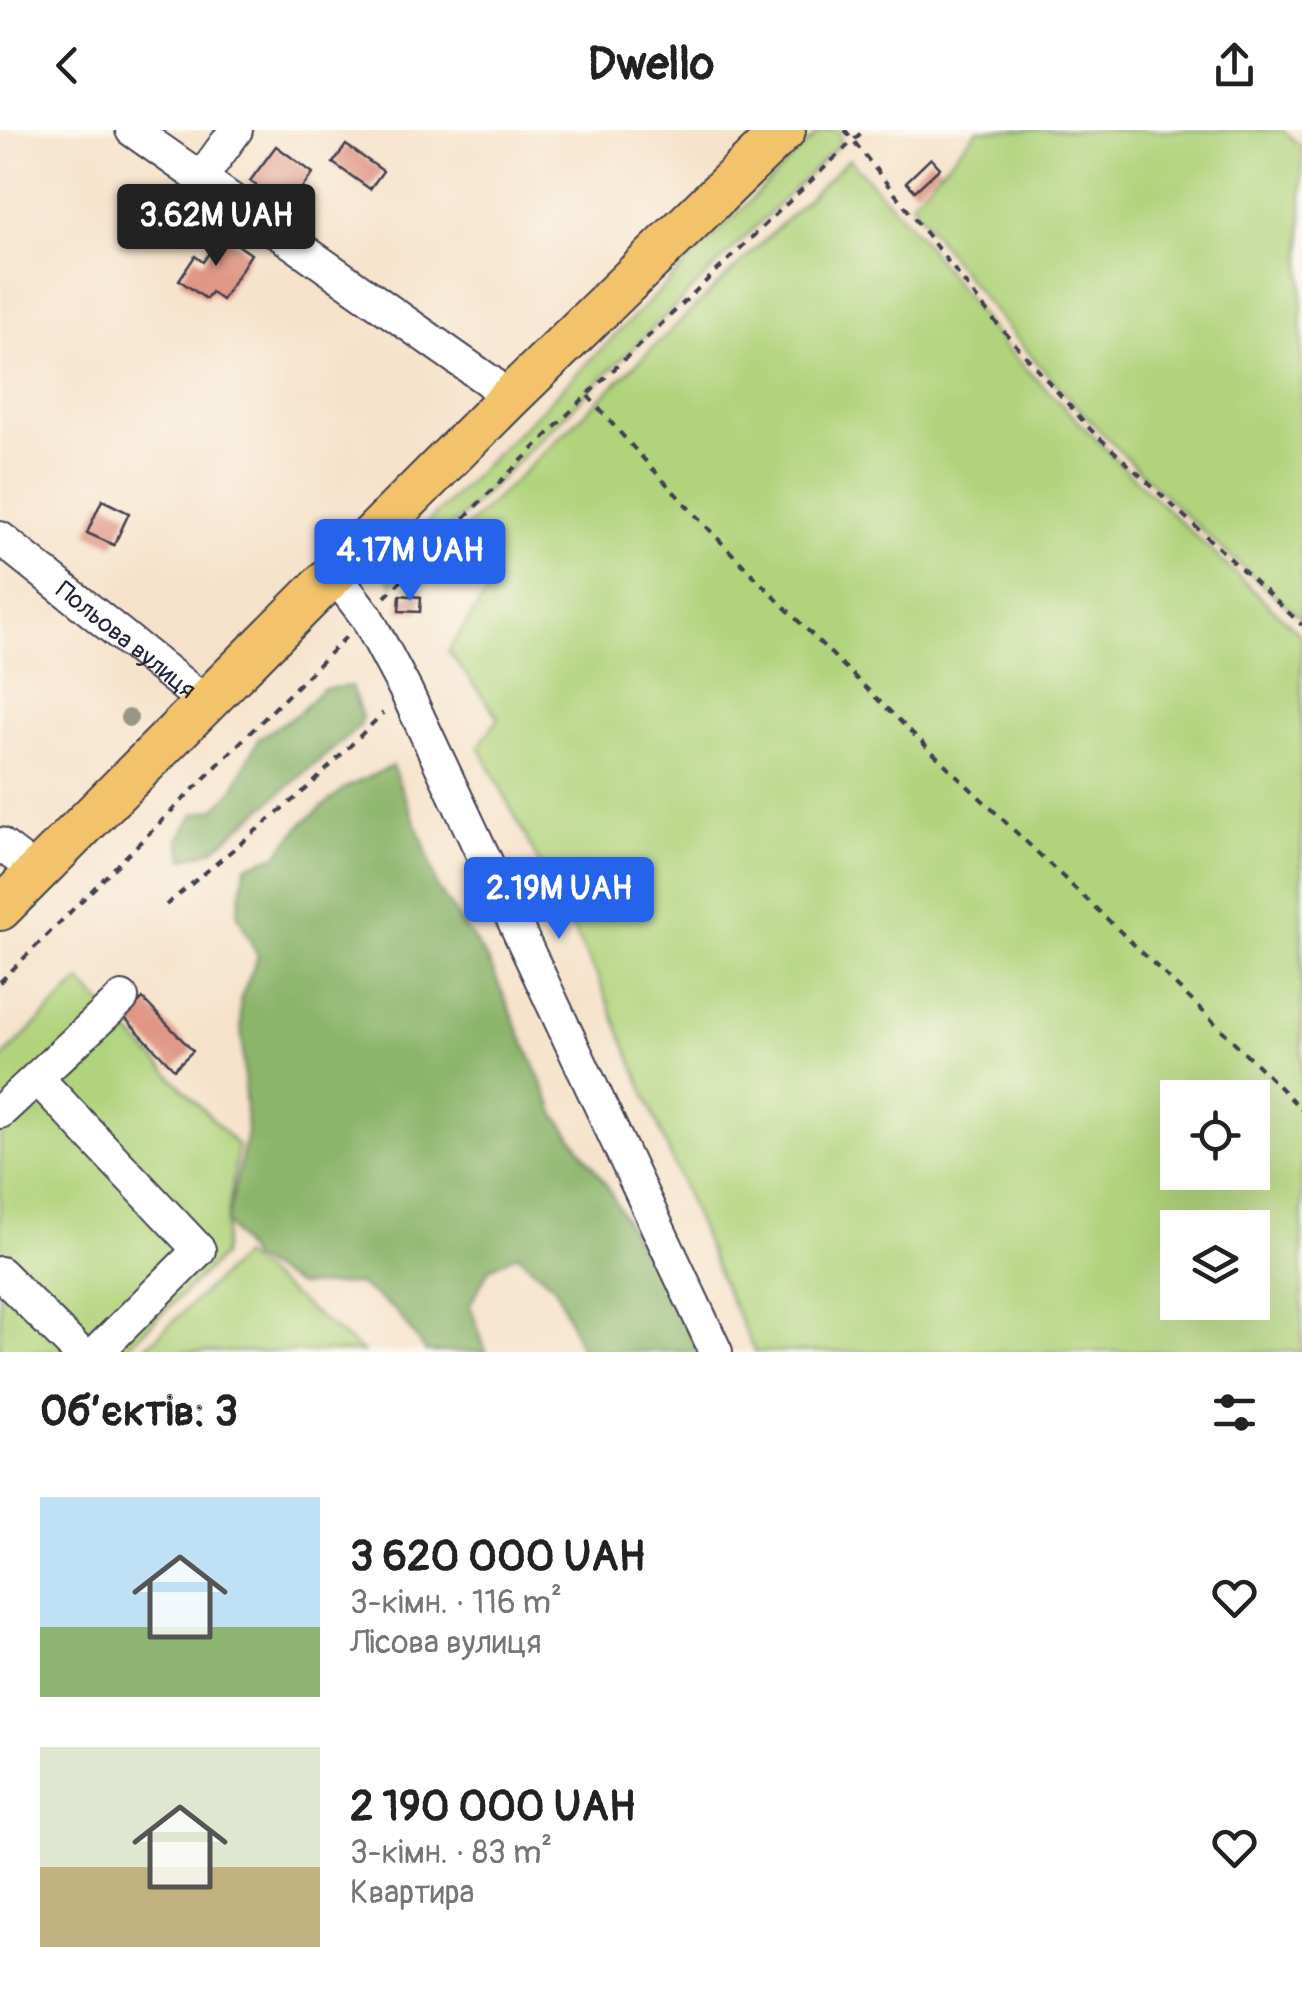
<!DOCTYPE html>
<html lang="uk">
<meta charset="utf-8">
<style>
:root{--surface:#fff;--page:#f6f6f6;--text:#222;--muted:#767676;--accent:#2563eb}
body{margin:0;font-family:Pangolin,sans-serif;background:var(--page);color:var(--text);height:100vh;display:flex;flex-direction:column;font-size:38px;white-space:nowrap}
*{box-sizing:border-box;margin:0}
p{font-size:32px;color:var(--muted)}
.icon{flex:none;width:55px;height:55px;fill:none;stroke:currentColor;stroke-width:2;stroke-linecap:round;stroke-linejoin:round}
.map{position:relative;height:1222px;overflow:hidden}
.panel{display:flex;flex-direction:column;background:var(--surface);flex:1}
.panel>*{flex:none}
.tools{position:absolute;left:1160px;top:950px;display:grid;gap:20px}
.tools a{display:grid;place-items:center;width:110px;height:110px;border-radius:0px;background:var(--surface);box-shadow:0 10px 40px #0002;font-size:50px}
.price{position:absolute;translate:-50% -85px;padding:0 22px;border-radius:10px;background:var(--accent);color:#fff;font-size:32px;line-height:65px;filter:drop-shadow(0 2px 5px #0008)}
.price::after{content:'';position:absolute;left:50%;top:60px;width:30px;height:22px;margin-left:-15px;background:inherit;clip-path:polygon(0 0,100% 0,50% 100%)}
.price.active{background:#222;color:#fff}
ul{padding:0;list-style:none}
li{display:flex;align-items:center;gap:30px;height:250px;padding:0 40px}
li span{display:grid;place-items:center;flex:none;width:280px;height:200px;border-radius:0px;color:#555}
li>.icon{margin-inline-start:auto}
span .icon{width:120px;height:120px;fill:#fffc;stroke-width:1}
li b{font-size:42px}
h2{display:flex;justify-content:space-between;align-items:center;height:120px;padding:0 40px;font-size:42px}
header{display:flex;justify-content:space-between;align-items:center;height:130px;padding:0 40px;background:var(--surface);font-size:45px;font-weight:700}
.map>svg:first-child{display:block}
</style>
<header><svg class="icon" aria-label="back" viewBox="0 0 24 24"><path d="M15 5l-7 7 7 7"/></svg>Dwello<svg class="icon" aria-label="share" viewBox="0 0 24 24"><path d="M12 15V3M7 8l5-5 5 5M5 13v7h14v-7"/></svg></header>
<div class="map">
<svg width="1302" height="1222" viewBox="0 0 1302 1222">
<rect width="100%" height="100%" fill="#fbf7ec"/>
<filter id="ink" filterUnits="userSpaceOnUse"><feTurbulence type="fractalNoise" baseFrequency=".01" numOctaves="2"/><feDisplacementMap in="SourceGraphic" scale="20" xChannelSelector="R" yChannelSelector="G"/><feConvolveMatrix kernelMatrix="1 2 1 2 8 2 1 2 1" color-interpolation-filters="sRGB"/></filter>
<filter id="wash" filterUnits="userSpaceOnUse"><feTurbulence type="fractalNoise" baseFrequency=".0048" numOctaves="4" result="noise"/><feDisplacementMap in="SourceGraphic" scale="40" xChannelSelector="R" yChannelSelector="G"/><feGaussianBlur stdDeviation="2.25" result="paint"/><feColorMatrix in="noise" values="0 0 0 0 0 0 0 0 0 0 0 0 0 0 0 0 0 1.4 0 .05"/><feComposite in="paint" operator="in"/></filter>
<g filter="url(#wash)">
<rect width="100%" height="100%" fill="#f6e2ca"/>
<path fill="#b0d37c" stroke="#697a5c" stroke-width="2.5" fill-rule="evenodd" d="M 821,0 L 840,0 L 841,13 L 392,455 L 388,448 L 396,428 L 421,399 Z
M 978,0 L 1282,0 L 1302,17 L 1302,489 C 1155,365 1021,230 911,72 Z
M 849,29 L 919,105 L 1003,215 L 1137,351 L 1302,506 L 1302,1222 L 755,1222 L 720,1148 L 599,850 L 479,616 L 499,588 L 448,521 L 489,460 L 450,413 ZM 1178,968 L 1252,968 L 1252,1042 L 1178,1042 ZM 1178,1098 L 1252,1098 L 1252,1172 L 1178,1172 Z
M 80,851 L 238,1016 L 222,1126 L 122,1222 L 0,1222 L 0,930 Z
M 242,1126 L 363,1222 L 141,1222 Z"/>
<path fill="#8cb56c" stroke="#576c54" stroke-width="2.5" d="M 351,556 L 362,587 L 359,597 L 213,720 L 184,729 L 179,709 L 194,684 L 215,679 L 233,660 L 259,608 L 300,582 L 322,559 Z
M 392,636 L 423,711 L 437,757 L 489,832 L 556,985 L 607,1056 L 640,1118 L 671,1153 L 699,1222 L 582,1222 L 555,1157 L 517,1124 L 489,1139 L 470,1175 L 486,1222 L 426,1222 L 396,1181 L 358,1154 L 298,1156 L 251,1129 L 227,1093 L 247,1003 L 240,870 L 258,827 L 237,783 L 246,736 L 277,725 L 302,694 L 345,658 Z"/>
<g id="blocks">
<path fill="#de9281" d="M 346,15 L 383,41 L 370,59 L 333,33 Z
M 276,16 L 313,43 L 287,78 L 250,51 Z
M 931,28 L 940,38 L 915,61 L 906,52 Z
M 222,104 L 251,124 L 222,170 L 211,162 L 206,169 L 179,150 L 195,126 L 203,132 Z
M 102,370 L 129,383 L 114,415 L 87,403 Z
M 400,465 L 421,467 L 420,482 L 399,481 Z
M 143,869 L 193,921 L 174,939 L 124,887 Z"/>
</g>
</g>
<g filter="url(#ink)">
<use href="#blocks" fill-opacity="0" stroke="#423f50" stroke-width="2.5"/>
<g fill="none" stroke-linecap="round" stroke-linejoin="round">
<defs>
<g id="minor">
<path d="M 132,0 L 489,251 L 507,270"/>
<path d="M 201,48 L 236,0"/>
<path id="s1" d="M 0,408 L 205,572"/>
<path d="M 333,443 L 366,486 L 406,561 L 716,1222"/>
<path d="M 0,714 L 37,742"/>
<path d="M 37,948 L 199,1120 L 97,1222"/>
<path d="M 0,982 L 122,868"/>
<path d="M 0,1143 L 79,1222"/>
</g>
<path id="major" d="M 0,779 L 507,270 L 784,0"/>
</defs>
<use href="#minor" stroke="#423f50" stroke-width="36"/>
<use href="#major" stroke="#423f50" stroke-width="46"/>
<path stroke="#423f50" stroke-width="4" stroke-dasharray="8 8" stroke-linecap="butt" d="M 845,0 L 993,189 L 1091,300 L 1302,495
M 588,266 C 808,521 1066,740 1302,980
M 385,467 L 587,265 L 864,0
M 166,775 L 310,656 L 383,583
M 0,852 L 347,506"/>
<use href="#minor" stroke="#fff" stroke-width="32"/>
<use href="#major" stroke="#f2c36a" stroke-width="42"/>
</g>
<circle fill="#999686" cx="129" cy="588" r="9"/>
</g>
<g text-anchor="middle" stroke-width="10" stroke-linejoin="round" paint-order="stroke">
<g font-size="25" fill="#22223b" stroke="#fbf7ec">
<text dy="9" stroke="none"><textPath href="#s1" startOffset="162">Польова вулиця</textPath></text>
</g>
</g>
</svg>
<div class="tools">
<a><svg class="icon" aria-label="locate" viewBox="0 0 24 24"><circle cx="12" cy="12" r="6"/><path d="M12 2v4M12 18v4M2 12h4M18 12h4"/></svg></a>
<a><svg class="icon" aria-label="layers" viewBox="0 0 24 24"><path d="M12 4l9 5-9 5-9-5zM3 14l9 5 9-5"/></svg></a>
</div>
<b class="price active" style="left:216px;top:139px">3.62M UAH</b>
<b class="price" style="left:410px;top:474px">4.17M UAH</b>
<b class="price" style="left:559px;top:812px">2.19M UAH</b>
</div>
<section class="panel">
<h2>Об’єктів: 3<svg class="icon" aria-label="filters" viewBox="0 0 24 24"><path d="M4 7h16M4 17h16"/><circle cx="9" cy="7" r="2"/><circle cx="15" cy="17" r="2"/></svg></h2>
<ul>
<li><span style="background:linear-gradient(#bfe0f5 65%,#8fb573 0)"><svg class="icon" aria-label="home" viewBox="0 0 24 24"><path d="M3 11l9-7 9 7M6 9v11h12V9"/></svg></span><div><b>3 620 000 UAH</b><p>3-кімн. · 116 m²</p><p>Лісова вулиця</p></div><svg class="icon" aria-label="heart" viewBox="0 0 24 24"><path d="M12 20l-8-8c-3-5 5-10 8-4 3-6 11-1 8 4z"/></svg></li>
<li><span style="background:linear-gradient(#dfe7d0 60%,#c2b280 0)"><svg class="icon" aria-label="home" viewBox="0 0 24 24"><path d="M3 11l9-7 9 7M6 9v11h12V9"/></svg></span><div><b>2 190 000 UAH</b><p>3-кімн. · 83 m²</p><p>Квартира</p></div><svg class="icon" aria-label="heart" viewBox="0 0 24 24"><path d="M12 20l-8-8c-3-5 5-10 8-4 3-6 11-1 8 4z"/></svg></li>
</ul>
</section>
